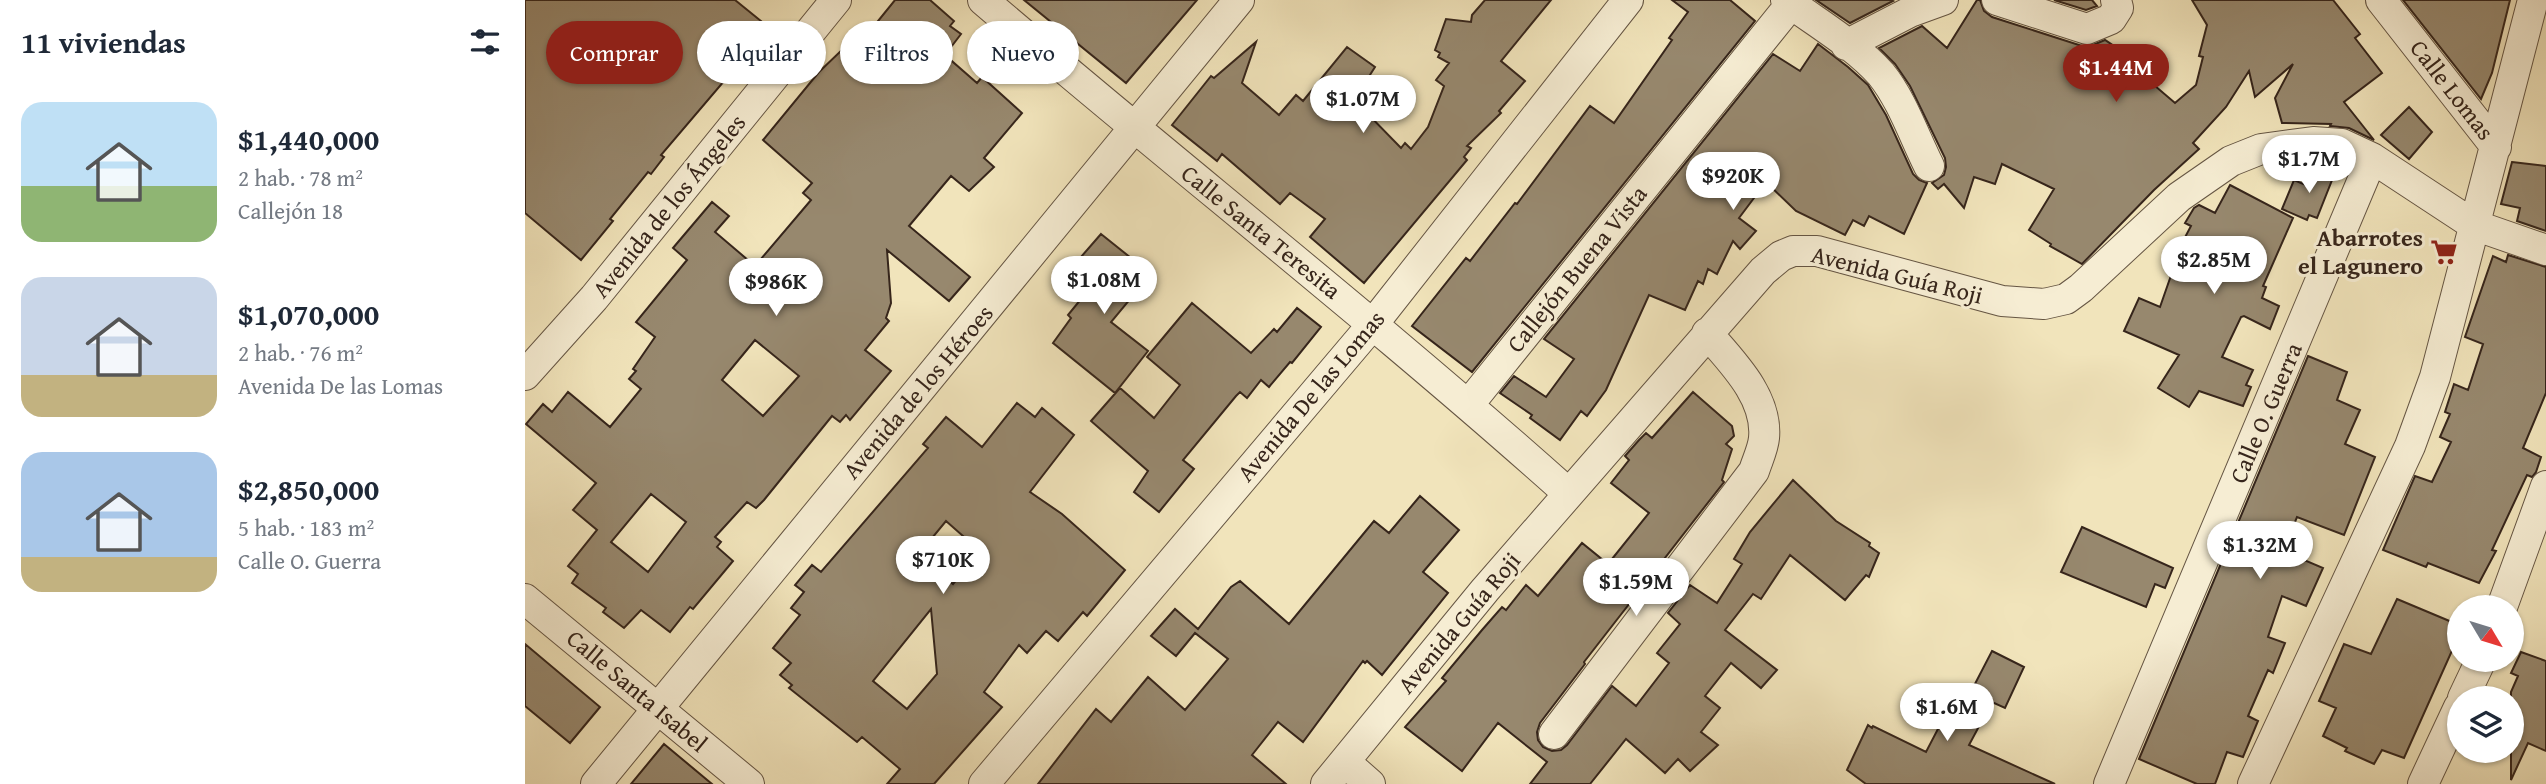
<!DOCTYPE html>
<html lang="es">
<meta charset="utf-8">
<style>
:root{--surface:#fff;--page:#f6f6f7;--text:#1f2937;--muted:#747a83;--accent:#8f2418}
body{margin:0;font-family:"Gentium Book Plus",serif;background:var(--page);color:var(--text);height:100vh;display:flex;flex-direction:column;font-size:26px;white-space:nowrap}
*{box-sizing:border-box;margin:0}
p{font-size:23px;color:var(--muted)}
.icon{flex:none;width:38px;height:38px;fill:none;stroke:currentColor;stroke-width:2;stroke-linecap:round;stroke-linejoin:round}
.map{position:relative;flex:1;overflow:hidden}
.details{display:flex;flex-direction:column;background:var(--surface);width:525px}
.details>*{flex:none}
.banner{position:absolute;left:21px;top:21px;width:665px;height:63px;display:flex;gap:14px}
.needle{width:46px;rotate:128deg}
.buttons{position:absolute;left:1922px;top:595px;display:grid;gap:14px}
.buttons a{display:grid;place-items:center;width:77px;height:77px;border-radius:50%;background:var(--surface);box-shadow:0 2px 5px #0004;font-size:35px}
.price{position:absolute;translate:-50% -60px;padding:0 16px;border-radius:24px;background:#fff;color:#222;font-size:23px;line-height:46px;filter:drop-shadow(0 2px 4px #0008)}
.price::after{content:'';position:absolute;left:50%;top:42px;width:21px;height:16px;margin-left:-10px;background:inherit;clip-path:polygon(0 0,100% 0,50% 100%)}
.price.active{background:var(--accent);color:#fff}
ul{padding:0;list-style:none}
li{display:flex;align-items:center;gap:21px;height:175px;padding:0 21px}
li span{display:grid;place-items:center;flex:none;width:196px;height:140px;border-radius:21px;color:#555}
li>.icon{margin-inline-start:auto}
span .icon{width:84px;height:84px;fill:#fffc;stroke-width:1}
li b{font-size:30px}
h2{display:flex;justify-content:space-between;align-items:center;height:84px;padding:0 21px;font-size:30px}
.tag{padding:0 24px;border-radius:32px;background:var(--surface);box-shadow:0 2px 5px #0004;font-size:24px;line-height:63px}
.tag.active{background:var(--accent);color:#fff}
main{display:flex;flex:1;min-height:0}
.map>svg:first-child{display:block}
</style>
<main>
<section class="details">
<h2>11 viviendas<svg class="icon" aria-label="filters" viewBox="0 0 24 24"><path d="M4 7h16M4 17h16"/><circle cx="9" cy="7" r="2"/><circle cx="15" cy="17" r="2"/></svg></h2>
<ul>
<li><span style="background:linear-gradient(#bfe0f5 60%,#8fb573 0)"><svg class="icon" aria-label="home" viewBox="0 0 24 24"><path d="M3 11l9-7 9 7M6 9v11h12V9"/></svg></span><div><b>$1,440,000</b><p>2 hab. · 78 m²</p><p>Callejón 18</p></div></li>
<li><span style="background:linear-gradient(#c9d6e8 70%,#c2b280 0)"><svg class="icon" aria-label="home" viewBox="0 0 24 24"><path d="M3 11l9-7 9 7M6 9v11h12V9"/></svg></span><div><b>$1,070,000</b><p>2 hab. · 76 m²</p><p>Avenida De las Lomas</p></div></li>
<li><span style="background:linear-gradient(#a9c7e8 75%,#c2b280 0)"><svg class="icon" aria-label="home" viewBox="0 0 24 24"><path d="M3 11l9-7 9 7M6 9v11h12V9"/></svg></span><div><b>$2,850,000</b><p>5 hab. · 183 m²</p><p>Calle O. Guerra</p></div></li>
</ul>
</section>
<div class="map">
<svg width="2021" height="784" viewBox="0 0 2021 784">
<rect width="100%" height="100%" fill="#f1e4bb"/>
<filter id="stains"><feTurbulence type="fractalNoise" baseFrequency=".00286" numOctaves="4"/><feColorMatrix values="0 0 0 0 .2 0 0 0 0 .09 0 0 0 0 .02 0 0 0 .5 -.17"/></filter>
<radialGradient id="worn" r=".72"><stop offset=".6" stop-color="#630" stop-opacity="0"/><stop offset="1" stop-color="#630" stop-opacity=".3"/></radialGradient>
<path fill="#97886e" stroke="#36251b" stroke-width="2" fill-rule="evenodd" d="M 0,0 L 210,0 L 247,30 L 219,65 L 216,63 L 211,67 L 136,155 L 139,157 L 126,174 L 123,172 L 85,219 L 88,221 L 56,260 L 0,213 Z
M 370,0 L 405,0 L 429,21 L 425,26 L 436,34 L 420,55 L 452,83 L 457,77 L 497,113 L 459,158 L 469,167 L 444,191 L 426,176 L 384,226 L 445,277 L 424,301 L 362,250 L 366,303 L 361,318 L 364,321 L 340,350 L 366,371 L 325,420 L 321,415 L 315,422 L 307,416 L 239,500 L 231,508 L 222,502 L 190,537 L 196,542 L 192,547 L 208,561 L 168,609 L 165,607 L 145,632 L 116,610 L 99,628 L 78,612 L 81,608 L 47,583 L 53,574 L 43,566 L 72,530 L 48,510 L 71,483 L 1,424 L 18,404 L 27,412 L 43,392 L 85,427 L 116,389 L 104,379 L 111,371 L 108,369 L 130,337 L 111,322 L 162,260 L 148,248 L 187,202 L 204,216 L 190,232 L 230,266 L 286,200 L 278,193 L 287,183 L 238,140 L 294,72 L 321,46 L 328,52 ZM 230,340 L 274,376 L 238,416 L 197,380 ZM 126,494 L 161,522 L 123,572 L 86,542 Z
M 499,0 L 672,0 L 601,83 Z
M 960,0 L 1026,0 L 976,61 L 1000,81 L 974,111 L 976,113 L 942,146 L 946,148 L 939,157 L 942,160 L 839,283 L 785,237 L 800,219 L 765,193 L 755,204 L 697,154 L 692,161 L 647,125 L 686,76 L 689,78 L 731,42 L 717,83 L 754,115 L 771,95 L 778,101 L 822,47 L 850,67 L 843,78 L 850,84 L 834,105 L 876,148 L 880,143 L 886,149 L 903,127 L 919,86 L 911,80 L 924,63 L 913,57 L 915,53 L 910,50 L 921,19 L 946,22 L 947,15 Z
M 1147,0 L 1205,0 L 1230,21 L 947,372 L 887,326 L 941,258 L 945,261 L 990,203 L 992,204 L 1065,106 L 1089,123 L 1147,40 L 1144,38 L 1163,12 Z
M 1291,0 L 1366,0 L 1368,1 L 1325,23 Z
M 1452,0 L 1455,0 L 1459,11 L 1467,17 L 1557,46 L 1568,45 L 1580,40 L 1614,63 L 1609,68 L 1650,103 L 1671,85 L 1678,57 L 1674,56 L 1682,25 L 1667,0 L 1808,0 L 1835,34 L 1830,38 L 1857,73 L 1819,102 L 1849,140 L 1824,128 L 1805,126 L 1806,124 L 1757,123 L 1750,98 L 1768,64 L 1730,97 L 1724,71 L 1701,107 L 1668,143 L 1674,149 L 1629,190 L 1557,264 L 1525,246 L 1526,244 L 1504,230 L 1529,189 L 1477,164 L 1470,184 L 1449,177 L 1439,208 L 1419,184 L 1413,189 L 1407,183 L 1419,175 L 1421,167 L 1420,158 L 1385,86 L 1370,64 L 1354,48 L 1397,26 L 1422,48 Z
M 1529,0 L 1567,0 L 1572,6 L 1561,10 Z
M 1878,0 L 1985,0 L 1967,73 L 1956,99 Z
M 1293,44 L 1323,67 L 1343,85 L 1361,115 L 1388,174 L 1394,180 L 1402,183 L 1379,234 L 1344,216 L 1339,226 L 1328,220 L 1320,235 L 1271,211 L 1241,182 L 1214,218 L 1231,231 L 1215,249 L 1208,241 L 1192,274 L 1183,269 L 1178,284 L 1173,281 L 1160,310 L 1124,295 L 1081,390 L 1062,416 L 1056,411 L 1035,440 L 1005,418 L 1007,415 L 975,393 L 989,376 L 1021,397 L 1049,359 L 1019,339 L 1248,54 L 1275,71 Z
M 1884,107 L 1907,132 L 1884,159 L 1856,135 Z
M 1987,162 L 2021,166 L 2021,231 L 1992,221 L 1995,208 L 1976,204 Z
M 1790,168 L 1809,175 L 1792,218 L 1784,215 L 1782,220 L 1757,209 L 1769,180 L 1783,186 Z
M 1705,185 L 1768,218 L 1738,286 L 1741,287 L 1737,298 L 1754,306 L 1745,329 L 1719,316 L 1716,317 L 1697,357 L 1728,370 L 1721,385 L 1726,387 L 1718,406 L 1674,391 L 1664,407 L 1633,388 L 1654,355 L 1599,331 L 1614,298 L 1635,307 L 1650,264 L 1647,262 L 1666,226 L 1660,223 L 1669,208 L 1674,205 L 1690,213 Z
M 576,234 L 626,274 L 586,322 L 623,351 L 590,393 L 528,343 L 546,318 L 543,315 L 570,282 L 549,265 Z
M 1983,255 L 2021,267 L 2021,393 L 1998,448 L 2016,457 L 2011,472 L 2007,477 L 2002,475 L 1967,550 L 1971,551 L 1954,583 L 1903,563 L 1901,567 L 1858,550 L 1890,476 L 1907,482 L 1926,442 L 1915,437 L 1925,414 L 1920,412 L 1929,384 L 1943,390 L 1958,344 L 1940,337 L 1968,256 L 1981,262 Z
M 667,303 L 726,353 L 749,329 L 752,332 L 772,308 L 796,327 L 767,363 L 765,362 L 744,387 L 736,380 L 722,398 L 715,392 L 711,396 L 658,460 L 669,469 L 634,512 L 609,492 L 623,471 L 566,421 L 595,388 L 629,418 L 655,385 L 622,357 Z
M 1783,356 L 1822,372 L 1812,400 L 1835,410 L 1820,444 L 1850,457 L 1819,535 L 1772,517 L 1758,551 L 1798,568 L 1781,606 L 1757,596 L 1743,637 L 1760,643 L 1748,673 L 1743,670 L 1723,716 L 1733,721 L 1718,757 L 1702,752 L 1690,784 L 1672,784 L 1614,759 Z
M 1168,392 L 1207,426 L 1209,436 L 1201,444 L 1207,449 L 1197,480 L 1199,482 L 1059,662 L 1060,664 L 1015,723 L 1012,732 L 1013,740 L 1018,747 L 1027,751 L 1036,750 L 1042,745 L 1087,686 L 1111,706 L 1144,663 L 1132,653 L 1155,624 L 1143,613 L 1165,585 L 1192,603 L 1217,564 L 1209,559 L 1225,532 L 1268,480 L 1311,521 L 1345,543 L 1344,546 L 1354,553 L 1344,577 L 1341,575 L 1320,600 L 1265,555 L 1236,599 L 1228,594 L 1200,630 L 1252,670 L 1236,688 L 1206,663 L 1180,696 L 1195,708 L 1176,732 L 1193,745 L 1165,771 L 1153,759 L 1140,773 L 1101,739 L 1065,784 L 1005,784 L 1022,762 L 973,723 L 937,771 L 880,727 L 921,681 L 917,678 L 957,630 L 977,607 L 981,610 L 1001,585 L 1013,596 L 1057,543 L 1083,564 L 1124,513 L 1086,483 L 1104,460 L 1100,456 L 1114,440 L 1121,433 L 1127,438 Z
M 492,403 L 510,417 L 517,408 L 549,435 L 505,492 L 537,514 L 600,570 L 562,616 L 558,612 L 533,641 L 521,631 L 502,653 L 494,645 L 459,692 L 477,707 L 409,784 L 362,784 L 375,769 L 337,737 L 332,742 L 264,688 L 267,685 L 255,675 L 266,663 L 248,648 L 275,615 L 266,608 L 279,592 L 270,585 L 287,565 L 296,572 L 403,448 L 398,444 L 421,417 L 457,447 ZM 421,521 L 455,551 L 428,584 L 393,555 ZM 406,609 L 412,674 L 382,709 L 348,681 Z
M 895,496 L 934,530 L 898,572 L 923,593 L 857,675 L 842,661 L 840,663 L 838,661 L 778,742 L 753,722 L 727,755 L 761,784 L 513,784 L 571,709 L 586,722 L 623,677 L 660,710 L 703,659 L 670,633 L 651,656 L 626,636 L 650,609 L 673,629 L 706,587 L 715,581 L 764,624 L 849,521 L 864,533 Z
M 1557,527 L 1648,568 L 1640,588 L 1630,584 L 1621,607 L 1536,572 Z
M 1872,599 L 1934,625 L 1934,635 L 1879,758 L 1857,750 L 1849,764 L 1820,751 L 1822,748 L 1798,736 L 1811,708 L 1794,701 L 1819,644 L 1846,654 Z
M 0,644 L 75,707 L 45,743 L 0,706 Z
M 1467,651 L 1499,667 L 1480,708 L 1467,702 L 1444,745 L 1530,784 L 1341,784 L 1322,770 L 1343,725 L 1347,728 L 1348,726 L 1401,752 L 1427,702 L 1438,707 Z
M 1996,652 L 2021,661 L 2021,751 L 2003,743 L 1986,780 L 1986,692 L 1993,676 L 1986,673 Z
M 139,744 L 187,784 L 106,784 Z"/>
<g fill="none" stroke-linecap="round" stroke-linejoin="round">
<defs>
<path id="minor" d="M 458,0 C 652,166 853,323 1043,493
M 1261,0 C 1292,23 1330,45 1356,74 C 1377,100 1389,136 1404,166
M 1472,0 L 1562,29 L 1586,19 L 1593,8 L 1591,0
M 1856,0 L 1971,147
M 1321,45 L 1385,12 L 1418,0
M 0,375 L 69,298 L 311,0
M 944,404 L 1266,4
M 0,599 L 224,784
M 1977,607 L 2021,486
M 1938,698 L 1956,660
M 1029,734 L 1229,471 C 1232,461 1238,449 1239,438 C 1243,397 1207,362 1182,333
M 820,762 L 845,784
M 71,784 L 714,0
M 459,784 L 848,324 L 1103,0
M 801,784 L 960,590 L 1238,271 L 1256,256 L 1268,251 L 1292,251 L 1477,301 L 1519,304 L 1541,299 L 1556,288 L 1654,197 L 1706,161 L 1736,149 L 1788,142 L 1817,144 L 1847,158 L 1949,225 L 2021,250
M 1584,784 L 1847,158
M 1728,784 L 1885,446 L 1910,377 L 2008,0
M 1898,784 L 1934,707"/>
</defs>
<use href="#minor" stroke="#655543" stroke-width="32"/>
<use href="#minor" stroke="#f6edd3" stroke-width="30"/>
</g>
<defs>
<symbol id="supermarket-bare" viewBox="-9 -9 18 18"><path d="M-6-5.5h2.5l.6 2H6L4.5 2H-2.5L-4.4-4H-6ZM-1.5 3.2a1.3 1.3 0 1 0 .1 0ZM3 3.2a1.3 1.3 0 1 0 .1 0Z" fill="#8f2418" stroke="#f6edd3" stroke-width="2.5" paint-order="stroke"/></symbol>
</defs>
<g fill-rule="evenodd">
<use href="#supermarket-bare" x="1900" y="233" width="38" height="38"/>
</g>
<g text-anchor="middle" stroke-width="6" stroke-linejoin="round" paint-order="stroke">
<g font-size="24" fill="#36251b" stroke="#f6edd3">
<text transform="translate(1927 90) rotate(52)" y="8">Calle Lomas</text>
<text transform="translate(144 206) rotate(-51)" y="8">Avenida de los Ángeles</text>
<text transform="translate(736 232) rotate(39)" y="8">Calle Santa Teresita</text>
<text transform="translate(1052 269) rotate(-51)" y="8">Callejón Buena Vista</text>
<text transform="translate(1372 275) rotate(14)" y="8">Avenida Guía Roji</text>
<text transform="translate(393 392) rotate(-50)" y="8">Avenida de los Héroes</text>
<text transform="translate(786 396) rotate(-50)" y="8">Avenida De las Lomas</text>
<text transform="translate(1741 413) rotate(-67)" y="8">Calle O. Guerra</text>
<text transform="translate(934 623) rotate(-50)" y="8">Avenida Guía Roji</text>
<text transform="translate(112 691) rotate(40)" y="8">Calle Santa Isabel</text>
</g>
<g font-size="24" font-weight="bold" fill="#36251b" stroke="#f6edd3" text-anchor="end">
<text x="1898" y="246">Abarrotes<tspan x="1898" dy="28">el Lagunero</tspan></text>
</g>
</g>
<rect width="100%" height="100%" filter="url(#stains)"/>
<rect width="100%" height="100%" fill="url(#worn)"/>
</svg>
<div class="buttons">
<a><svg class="needle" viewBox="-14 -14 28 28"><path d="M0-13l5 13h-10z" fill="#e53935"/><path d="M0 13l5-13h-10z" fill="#747a83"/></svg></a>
<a><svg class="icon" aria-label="layers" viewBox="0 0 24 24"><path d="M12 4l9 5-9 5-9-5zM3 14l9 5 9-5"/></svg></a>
</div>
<b class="price active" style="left:1591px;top:104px">$1.44M</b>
<b class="price" style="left:838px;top:135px">$1.07M</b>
<b class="price" style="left:1784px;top:195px">$1.7M</b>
<b class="price" style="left:1208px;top:212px">$920K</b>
<b class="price" style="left:1689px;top:296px">$2.85M</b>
<b class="price" style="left:579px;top:316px">$1.08M</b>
<b class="price" style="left:251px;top:318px">$986K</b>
<b class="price" style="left:1735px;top:581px">$1.32M</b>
<b class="price" style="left:418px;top:596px">$710K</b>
<b class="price" style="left:1111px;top:618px">$1.59M</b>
<b class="price" style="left:1422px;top:743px">$1.6M</b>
<div class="banner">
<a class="tag active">Comprar</a>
<a class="tag">Alquilar</a>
<a class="tag">Filtros</a>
<a class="tag">Nuevo</a>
</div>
</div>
</main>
